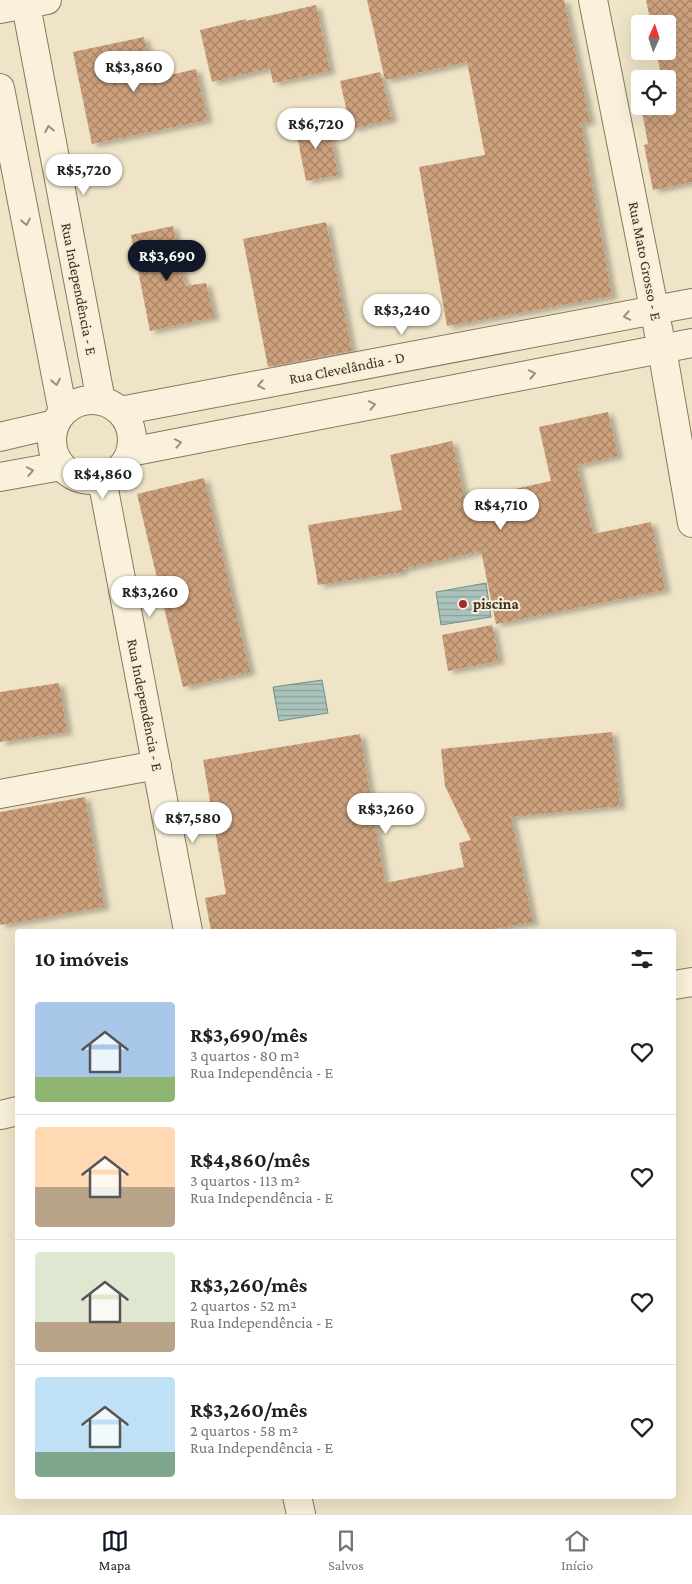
<!DOCTYPE html>
<html lang="pt">
<meta charset="utf-8">
<style>
:root{--surface:#fff;--page:#f2f2f2;--text:#202124;--muted:#757577;--line:#e0e0e0;--accent:#111827}
body{margin:0;font-family:"Crimson Pro",serif;background:var(--page);color:var(--text);height:100vh;display:flex;flex-direction:column;font-size:19px;white-space:nowrap}
*{box-sizing:border-box;margin:0}
p{font-size:16px;color:var(--muted)}
.icon{flex:none;width:28px;height:28px;fill:none;stroke:currentColor;stroke-width:2;stroke-linecap:round;stroke-linejoin:round}
.map{position:relative;flex:1;overflow:hidden}
.details{position:absolute;left:15px;top:929px;width:661px;height:570px;display:flex;flex-direction:column;background:var(--surface);border-radius:5px;box-shadow:0 5px 20px #0002}
.details>*{flex:none}
.needle{width:32px;rotate:3deg}
.buttons{position:absolute;left:631px;top:15px;display:grid;gap:10px}
.buttons a{display:grid;place-items:center;width:45px;height:45px;border-radius:5px;background:var(--surface);box-shadow:0 5px 20px #0002;font-size:25px}
.price{position:absolute;translate:-50% -42px;padding:0 11px;border-radius:18px;background:#fff;color:#222;font-size:16px;line-height:32px;filter:drop-shadow(0 1px 2px #0008)}
.price::after{content:'';position:absolute;left:50%;top:30px;width:15px;height:11px;margin-left:-8px;background:inherit;clip-path:polygon(0 0,100% 0,50% 100%)}
.price.selected{background:var(--accent);color:#fff}
ul{padding:0;list-style:none}
li{display:flex;align-items:center;gap:15px;height:125px;padding:0 20px}
li+li{border-top:1px solid var(--line)}
li span{display:grid;place-items:center;flex:none;width:140px;height:100px;border-radius:5px;color:#555}
li>.icon{margin-inline-start:auto}
span .icon{width:60px;height:60px;fill:#fffc;stroke-width:1}
li b{font-size:21px}
h2{display:flex;justify-content:space-between;align-items:center;height:60px;padding:0 20px;font-size:21px}
.tab-bar{display:flex;justify-content:space-around;align-items:center;height:70px;border-top:1px solid var(--line);background:var(--surface);font-size:14px;color:var(--muted)}
.tab-bar a{display:grid;justify-items:center;gap:2px}
.tab-bar .selected{color:var(--accent)}
.map>svg:first-child{display:block}
</style>
<div class="map">
<svg width="692" height="1514" viewBox="0 0 692 1514">
<defs>
<pattern id="water-rules" width="6" height="5" patternUnits="userSpaceOnUse" patternTransform="scale(1.25)"><rect width="6" height="5" fill="#a9c3bc"/><path d="M0 2.5h6" fill="none" stroke="#8b9f98"/></pattern>
<pattern id="building-cross-hatch" width="8" height="8" patternUnits="userSpaceOnUse" patternTransform="scale(1.25)"><rect width="8" height="8" fill="#cea17d"/><path d="M0 0l8 8M0 8l8-8" fill="none" stroke="#a88466"/></pattern>
<filter id="shadow"><feDropShadow dx="5.5" dy="3" stdDeviation="2.5" flood-color="#0004"/></filter>
</defs>
<rect width="100%" height="100%" fill="#efe4c7"/>
<path fill="url(#water-rules)" stroke="#6f928a" d="M 486,583 L 491,617 L 441,625 L 436,592 Z
M 322,680 L 328,713 L 279,721 L 273,687 Z"/>
<path fill="url(#building-cross-hatch)" filter="url(#shadow)" d="M 367,0 L 564,0 L 590,122 L 581,123 L 612,296 L 447,326 L 419,167 L 485,155 L 467,62 L 385,80 Z
M 646,0 L 692,0 L 692,182 L 653,190 L 644,145 L 648,144 L 641,106 L 668,106 L 668,79 L 662,79 L 656,51 L 668,51 L 668,24 L 651,24 Z
M 316,5 L 330,71 L 273,83 L 270,68 L 212,82 L 200,30 L 246,19 L 246,21 Z
M 144,37 L 153,79 L 196,69 L 207,120 L 92,144 L 73,52 Z
M 380,72 L 392,119 L 351,129 L 340,81 Z
M 327,119 L 338,175 L 306,181 L 295,125 Z
M 326,222 L 352,351 L 268,367 L 243,239 Z
M 173,226 L 185,286 L 206,283 L 214,317 L 150,331 L 131,235 Z
M 608,412 L 618,456 L 577,465 L 593,534 L 651,522 L 665,590 L 496,624 L 481,551 L 402,569 L 402,572 L 318,585 L 308,525 L 402,510 L 390,455 L 452,441 L 465,500 L 551,481 L 539,427 Z
M 204,478 L 250,672 L 183,687 L 137,494 Z
M 492,625 L 499,661 L 448,671 L 442,635 Z
M 59,683 L 67,732 L 0,742 L 0,692 Z
M 612,732 L 620,806 L 511,817 L 533,922 L 483,931 L 211,931 L 205,898 L 226,894 L 203,760 L 360,734 L 385,883 L 464,867 L 459,843 L 471,840 L 445,786 L 441,749 Z
M 85,797 L 104,907 L 0,925 L 0,812 Z"/>
<g fill="none" stroke-linecap="round" stroke-linejoin="round">
<defs>
<path id="minor" d="M 25,0 L 101,401
M 593,0 L 662,349 L 692,523
M 0,9 L 47,0
M 0,88 L 63,412
M52 440a40 40 0 1 1 80 0a40 40 0 1 1-80 0Z
M 120,411 L 692,303
M 0,437 L 55,424
M 130,452 L 692,343
M 0,477 L 61,466
M 102,479 L 188,931
M 0,794 L 157,765
M 674,985 L 692,982
M 0,1115 L 18,1111
M 297,1496 L 301,1514"/>
</defs>
<use href="#minor" stroke="#8c775c" stroke-width="30"/>
<use href="#minor" stroke="#f9f1db" stroke-width="28"/>
</g>
<defs><path id="oneway-chevron" d="M-2-3.5L2.5 0L-2 3.5" fill="none" stroke-width="1.6" stroke-linecap="round" stroke-linejoin="round" transform="scale(1.25)"/></defs>
<g stroke="#9a907e">
<use href="#oneway-chevron" transform="translate(49 129) rotate(-101)"/>
<use href="#oneway-chevron" transform="translate(26 222) rotate(79)"/>
<use href="#oneway-chevron" transform="translate(627 316) rotate(169)"/>
<use href="#oneway-chevron" transform="translate(532 374) rotate(-11)"/>
<use href="#oneway-chevron" transform="translate(56 382) rotate(79)"/>
<use href="#oneway-chevron" transform="translate(261 385) rotate(169)"/>
<use href="#oneway-chevron" transform="translate(372 405) rotate(-11)"/>
<use href="#oneway-chevron" transform="translate(178 443) rotate(-11)"/>
<use href="#oneway-chevron" transform="translate(30 471) rotate(-11)"/>
</g>
<circle fill="#9c2e2b" stroke="#f6eed7" stroke-width="2" cx="463" cy="604" r="5"/>
<g text-anchor="middle" stroke-width="4" stroke-linejoin="round" paint-order="stroke">
<g font-size="15" fill="#3c2e20" stroke="#f6eed7">
<text transform="translate(645 261) rotate(79)" y="5">Rua Mato Grosso - E</text>
<text transform="translate(79 289) rotate(79)" y="5">Rua Independência - E</text>
<text transform="translate(347 368) rotate(-11)" y="5">Rua Clevelândia - D</text>
<text transform="translate(145 705) rotate(79)" y="5">Rua Independência - E</text>
</g>
<g font-size="15" font-weight="bold" fill="#3c2e20" stroke="#f6eed7" text-anchor="start">
<text x="473" y="609">piscina</text>
</g>
</g>
</svg>
<div class="buttons">
<a><svg class="needle" viewBox="-14 -14 28 28"><path d="M0-13l5 13h-10z" fill="#e53935"/><path d="M0 13l5-13h-10z" fill="#757577"/></svg></a>
<a><svg class="icon" aria-label="locate" viewBox="0 0 24 24"><circle cx="12" cy="12" r="6"/><path d="M12 2v4M12 18v4M2 12h4M18 12h4"/></svg></a>
</div>
<b class="price" style="left:134px;top:93px">R$3,860</b>
<b class="price" style="left:316px;top:150px">R$6,720</b>
<b class="price" style="left:84px;top:196px">R$5,720</b>
<b class="price selected" style="left:167px;top:282px">R$3,690</b>
<b class="price" style="left:402px;top:336px">R$3,240</b>
<b class="price" style="left:103px;top:500px">R$4,860</b>
<b class="price" style="left:501px;top:531px">R$4,710</b>
<b class="price" style="left:150px;top:618px">R$3,260</b>
<b class="price" style="left:386px;top:835px">R$3,260</b>
<b class="price" style="left:193px;top:844px">R$7,580</b>
<section class="details">
<h2>10 imóveis<svg class="icon" aria-label="filters" viewBox="0 0 24 24"><path d="M4 7h16M4 17h16"/><circle cx="9" cy="7" r="2"/><circle cx="15" cy="17" r="2"/></svg></h2>
<ul>
<li><span style="background:linear-gradient(#a9c7e8 75%,#8fb573 0)"><svg class="icon" aria-label="home" viewBox="0 0 24 24"><path d="M3 11l9-7 9 7M6 9v11h12V9"/></svg></span><div><b>R$3,690/mês</b><p>3 quartos · 80 m²</p><p>Rua Independência - E</p></div><svg class="icon" aria-label="heart" viewBox="0 0 24 24"><path d="M12 20l-8-8c-3-5 5-10 8-4 3-6 11-1 8 4z"/></svg></li>
<li><span style="background:linear-gradient(#ffd9b3 60%,#b9a48a 0)"><svg class="icon" aria-label="home" viewBox="0 0 24 24"><path d="M3 11l9-7 9 7M6 9v11h12V9"/></svg></span><div><b>R$4,860/mês</b><p>3 quartos · 113 m²</p><p>Rua Independência - E</p></div><svg class="icon" aria-label="heart" viewBox="0 0 24 24"><path d="M12 20l-8-8c-3-5 5-10 8-4 3-6 11-1 8 4z"/></svg></li>
<li><span style="background:linear-gradient(#dfe7d0 70%,#b9a48a 0)"><svg class="icon" aria-label="home" viewBox="0 0 24 24"><path d="M3 11l9-7 9 7M6 9v11h12V9"/></svg></span><div><b>R$3,260/mês</b><p>2 quartos · 52 m²</p><p>Rua Independência - E</p></div><svg class="icon" aria-label="heart" viewBox="0 0 24 24"><path d="M12 20l-8-8c-3-5 5-10 8-4 3-6 11-1 8 4z"/></svg></li>
<li><span style="background:linear-gradient(#bfe0f5 75%,#7fa58c 0)"><svg class="icon" aria-label="home" viewBox="0 0 24 24"><path d="M3 11l9-7 9 7M6 9v11h12V9"/></svg></span><div><b>R$3,260/mês</b><p>2 quartos · 58 m²</p><p>Rua Independência - E</p></div><svg class="icon" aria-label="heart" viewBox="0 0 24 24"><path d="M12 20l-8-8c-3-5 5-10 8-4 3-6 11-1 8 4z"/></svg></li>
</ul>
</section>
</div>
<nav class="tab-bar">
<a class="selected"><svg class="icon" aria-label="map" viewBox="0 0 24 24"><path d="M3 6l6-2 6 2 6-2v14l-6 2-6-2-6 2zM9 4v14M15 6v14"/></svg>Mapa</a>
<a><svg class="icon" aria-label="saved" viewBox="0 0 24 24"><path d="M7 4h10v16l-5-4-5 4z"/></svg>Salvos</a>
<a><svg class="icon" aria-label="home" viewBox="0 0 24 24"><path d="M3 11l9-7 9 7M6 9v11h12V9"/></svg>Início</a>
</nav>
